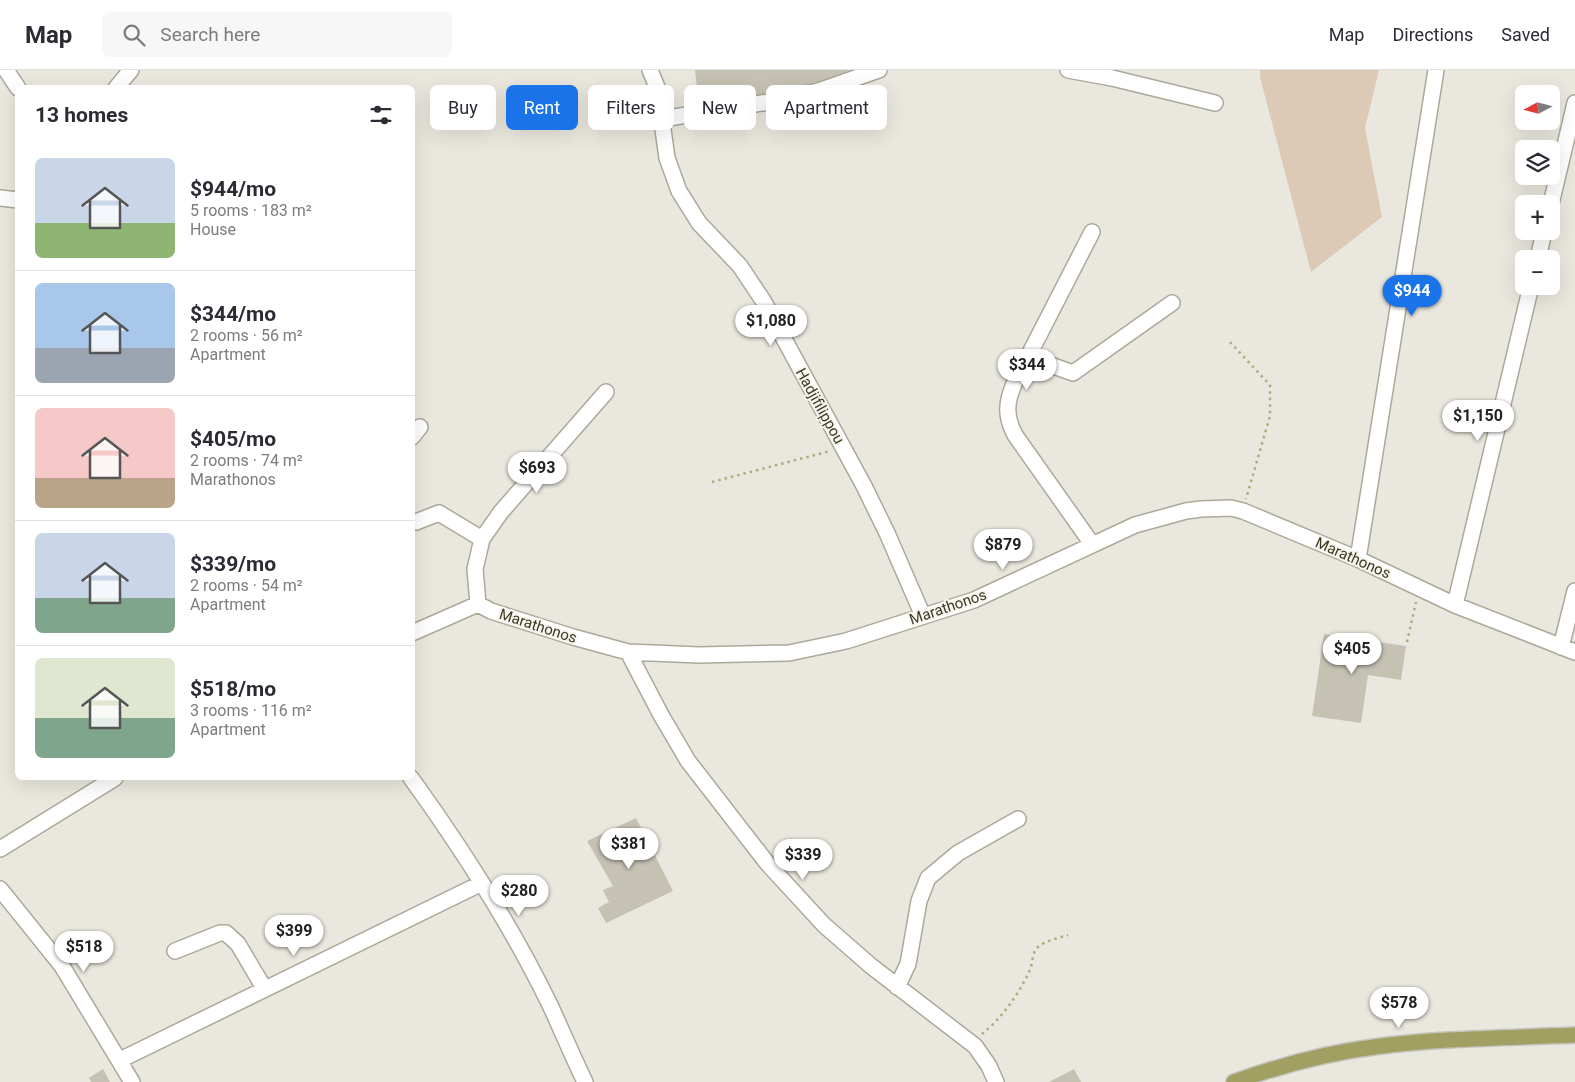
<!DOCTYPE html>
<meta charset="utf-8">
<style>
:root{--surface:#fff;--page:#f7f7f7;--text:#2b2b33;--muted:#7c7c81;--line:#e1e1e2;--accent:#1a73e8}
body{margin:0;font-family:Roboto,sans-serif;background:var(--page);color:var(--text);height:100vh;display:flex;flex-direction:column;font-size:19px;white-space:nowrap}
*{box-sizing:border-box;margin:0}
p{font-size:16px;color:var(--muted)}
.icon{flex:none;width:28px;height:28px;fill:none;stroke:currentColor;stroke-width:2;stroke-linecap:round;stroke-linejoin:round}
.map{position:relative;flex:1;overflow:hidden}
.side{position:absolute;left:15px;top:15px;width:400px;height:695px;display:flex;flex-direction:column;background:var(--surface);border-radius:8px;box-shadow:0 5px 20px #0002}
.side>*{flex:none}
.hud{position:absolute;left:430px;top:15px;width:475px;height:45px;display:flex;gap:10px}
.needle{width:32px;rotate:263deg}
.buttons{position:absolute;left:1515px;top:15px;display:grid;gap:10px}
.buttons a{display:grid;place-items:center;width:45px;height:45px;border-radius:8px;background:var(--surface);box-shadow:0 5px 20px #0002;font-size:25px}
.price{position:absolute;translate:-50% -42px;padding:0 11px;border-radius:18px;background:#fff;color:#222;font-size:16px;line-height:32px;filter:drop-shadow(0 1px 2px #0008)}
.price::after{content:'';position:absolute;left:50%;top:30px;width:15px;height:11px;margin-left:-8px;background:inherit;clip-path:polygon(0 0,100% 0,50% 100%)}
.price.current{background:var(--accent);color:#fff}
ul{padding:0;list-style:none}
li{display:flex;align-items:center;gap:15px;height:125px;padding:0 20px}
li+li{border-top:1px solid var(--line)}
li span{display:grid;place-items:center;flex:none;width:140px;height:100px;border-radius:8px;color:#555}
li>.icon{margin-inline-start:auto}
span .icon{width:60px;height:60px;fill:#fffc;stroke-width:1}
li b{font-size:21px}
h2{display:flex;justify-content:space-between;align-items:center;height:60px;padding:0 20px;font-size:21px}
.tag{padding:0 18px;border-radius:8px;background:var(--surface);box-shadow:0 5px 20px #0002;font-size:18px;line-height:45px}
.tag.current{background:var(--accent);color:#fff}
header{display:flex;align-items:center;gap:30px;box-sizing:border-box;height:70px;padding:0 25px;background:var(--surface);border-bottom:1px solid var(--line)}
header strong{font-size:24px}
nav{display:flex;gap:28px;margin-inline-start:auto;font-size:18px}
.search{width:350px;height:45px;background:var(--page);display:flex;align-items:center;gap:12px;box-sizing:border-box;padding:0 18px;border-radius:8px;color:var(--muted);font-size:19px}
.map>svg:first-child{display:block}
</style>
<header>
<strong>Map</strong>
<div class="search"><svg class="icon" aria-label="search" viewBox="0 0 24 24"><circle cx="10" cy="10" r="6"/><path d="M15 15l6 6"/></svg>Search here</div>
<nav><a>Map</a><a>Directions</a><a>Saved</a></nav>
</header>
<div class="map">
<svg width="1575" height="1012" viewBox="0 0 1575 1012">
<rect width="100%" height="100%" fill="#eae8de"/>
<path fill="#dccab7" d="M 1260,0 L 1379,0 L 1365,58 L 1382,147 L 1311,202 L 1260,7 Z"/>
<path fill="#c5c2b4" d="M 695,0 L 857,0 L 809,19 L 699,37 Z
M 1324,564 L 1406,576 L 1401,610 L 1368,605 L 1361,653 L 1312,646 Z
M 636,748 L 673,821 L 606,853 L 598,838 L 609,832 L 603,820 L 613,816 L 587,771 Z
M 103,999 L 110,1012 L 91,1012 L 89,1008 Z
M 1074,999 L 1081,1012 L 1049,1012 Z"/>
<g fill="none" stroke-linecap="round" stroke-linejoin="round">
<defs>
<path id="minor" d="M 6,0 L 18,18
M 650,0 L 657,17 L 667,88 L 679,121 L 699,153 L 740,196 L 764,232 L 864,416 L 887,463 L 923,546
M 1068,0 L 1112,8 L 1215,33
M 116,18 L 131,0
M 662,49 L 781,30 L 818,21 L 879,0
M 0,128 L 18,130
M 1551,134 L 1575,33
M 1092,162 L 1014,314 C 1006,333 1005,346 1015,365 L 1092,474
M 1538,189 L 1544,161
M 1028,287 L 1073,303 L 1172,233
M 412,367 L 420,357
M 416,452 L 439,443 L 482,469
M 1358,489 L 1436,0
M 478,534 L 475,499 L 482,469 L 501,442 L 606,322
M 1455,535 L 1531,216
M 412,563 L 478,534 L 491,541 L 573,567 L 628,582 L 699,585 L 789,583 L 846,571 L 974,530 L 1135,455 L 1186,441 L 1201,439 L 1231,438 L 1243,441 L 1358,489 L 1455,535 L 1575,582
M 1561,577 L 1575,521
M 628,582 L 661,645 L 688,691 L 767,793 L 824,855 L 871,896 L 975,976 L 989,996 L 996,1012
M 411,708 C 463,780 511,855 550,935 C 562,961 573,987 585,1012
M 0,779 L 115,708
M 0,819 L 62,896 L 132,1012
M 175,881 L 220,863 L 226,863 L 238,874 L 264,918
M 897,917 L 908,894 L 919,831 L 928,808 L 958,783 L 1018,749
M 120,990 L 482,813"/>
<path id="major" d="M 1234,1012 C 1279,996 1326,983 1374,977 C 1440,968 1508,968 1575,965"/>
</defs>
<use href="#minor" stroke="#aba99a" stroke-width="18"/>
<use href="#major" stroke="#c4c4bc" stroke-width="18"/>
<path stroke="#aeab7e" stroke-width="2.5" stroke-dasharray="2.5 4" stroke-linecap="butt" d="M 1230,272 L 1270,315 L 1270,346 L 1246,429
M 712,412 L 830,381
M 1407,572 L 1416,532
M 982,964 C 1002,948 1019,924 1030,900 C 1033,892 1032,881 1039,876 C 1048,870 1059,868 1068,865"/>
<use href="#minor" stroke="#fff" stroke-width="15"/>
<use href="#major" stroke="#a1a062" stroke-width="15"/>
</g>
<g text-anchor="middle" stroke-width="4" stroke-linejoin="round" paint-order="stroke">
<g font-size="15" fill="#3a3a20" stroke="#f7f5ef">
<text transform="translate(820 336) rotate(61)" y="5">Hadjifilippou</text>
<text transform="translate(1353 488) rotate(24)" y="5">Marathonos</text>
<text transform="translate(948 537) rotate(-19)" y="5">Marathonos</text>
<text transform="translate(538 556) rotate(18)" y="5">Marathonos</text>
</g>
</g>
</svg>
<div class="buttons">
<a><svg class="needle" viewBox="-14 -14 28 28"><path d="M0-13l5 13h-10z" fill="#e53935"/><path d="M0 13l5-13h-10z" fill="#7c7c81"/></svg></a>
<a><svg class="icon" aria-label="layers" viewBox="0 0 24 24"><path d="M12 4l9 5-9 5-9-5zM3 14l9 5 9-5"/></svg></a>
<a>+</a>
<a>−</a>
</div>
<b class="price current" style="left:1412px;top:247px">$944</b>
<b class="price" style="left:771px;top:277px">$1,080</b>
<b class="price" style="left:1027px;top:321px">$344</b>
<b class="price" style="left:1478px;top:372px">$1,150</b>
<b class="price" style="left:537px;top:424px">$693</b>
<b class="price" style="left:1003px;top:501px">$879</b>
<b class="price" style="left:1352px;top:605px">$405</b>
<b class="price" style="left:629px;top:800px">$381</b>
<b class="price" style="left:803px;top:811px">$339</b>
<b class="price" style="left:519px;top:847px">$280</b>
<b class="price" style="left:294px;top:887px">$399</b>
<b class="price" style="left:84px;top:903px">$518</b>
<b class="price" style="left:1399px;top:959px">$578</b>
<div class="hud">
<a class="tag">Buy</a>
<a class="tag current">Rent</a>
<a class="tag">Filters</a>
<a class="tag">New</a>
<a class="tag">Apartment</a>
</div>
<section class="side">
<h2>13 homes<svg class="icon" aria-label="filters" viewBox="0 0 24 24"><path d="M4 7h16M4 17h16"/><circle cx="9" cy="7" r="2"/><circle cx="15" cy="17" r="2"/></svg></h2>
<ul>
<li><span style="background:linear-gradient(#c9d6e8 65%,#8fb573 0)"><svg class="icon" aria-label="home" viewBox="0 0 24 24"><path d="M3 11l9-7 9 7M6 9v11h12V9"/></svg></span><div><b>$944/mo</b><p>5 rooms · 183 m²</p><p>House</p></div></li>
<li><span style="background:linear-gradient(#a9c7e8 65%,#9aa5b1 0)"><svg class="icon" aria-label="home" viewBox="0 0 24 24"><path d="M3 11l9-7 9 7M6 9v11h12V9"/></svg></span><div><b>$344/mo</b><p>2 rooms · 56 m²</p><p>Apartment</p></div></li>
<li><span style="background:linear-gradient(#f6c9c9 70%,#b9a48a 0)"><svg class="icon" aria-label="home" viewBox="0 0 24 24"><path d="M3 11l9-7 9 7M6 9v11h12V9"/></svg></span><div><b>$405/mo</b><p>2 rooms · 74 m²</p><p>Marathonos</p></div></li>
<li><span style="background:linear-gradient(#c9d6e8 65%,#7fa58c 0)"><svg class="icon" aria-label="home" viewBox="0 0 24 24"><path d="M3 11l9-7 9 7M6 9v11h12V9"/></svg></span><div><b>$339/mo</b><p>2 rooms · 54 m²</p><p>Apartment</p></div></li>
<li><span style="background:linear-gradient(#dfe7d0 60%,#7fa58c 0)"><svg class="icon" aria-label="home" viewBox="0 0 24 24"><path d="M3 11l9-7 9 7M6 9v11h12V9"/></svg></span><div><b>$518/mo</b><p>3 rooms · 116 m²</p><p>Apartment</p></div></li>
</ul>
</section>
</div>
